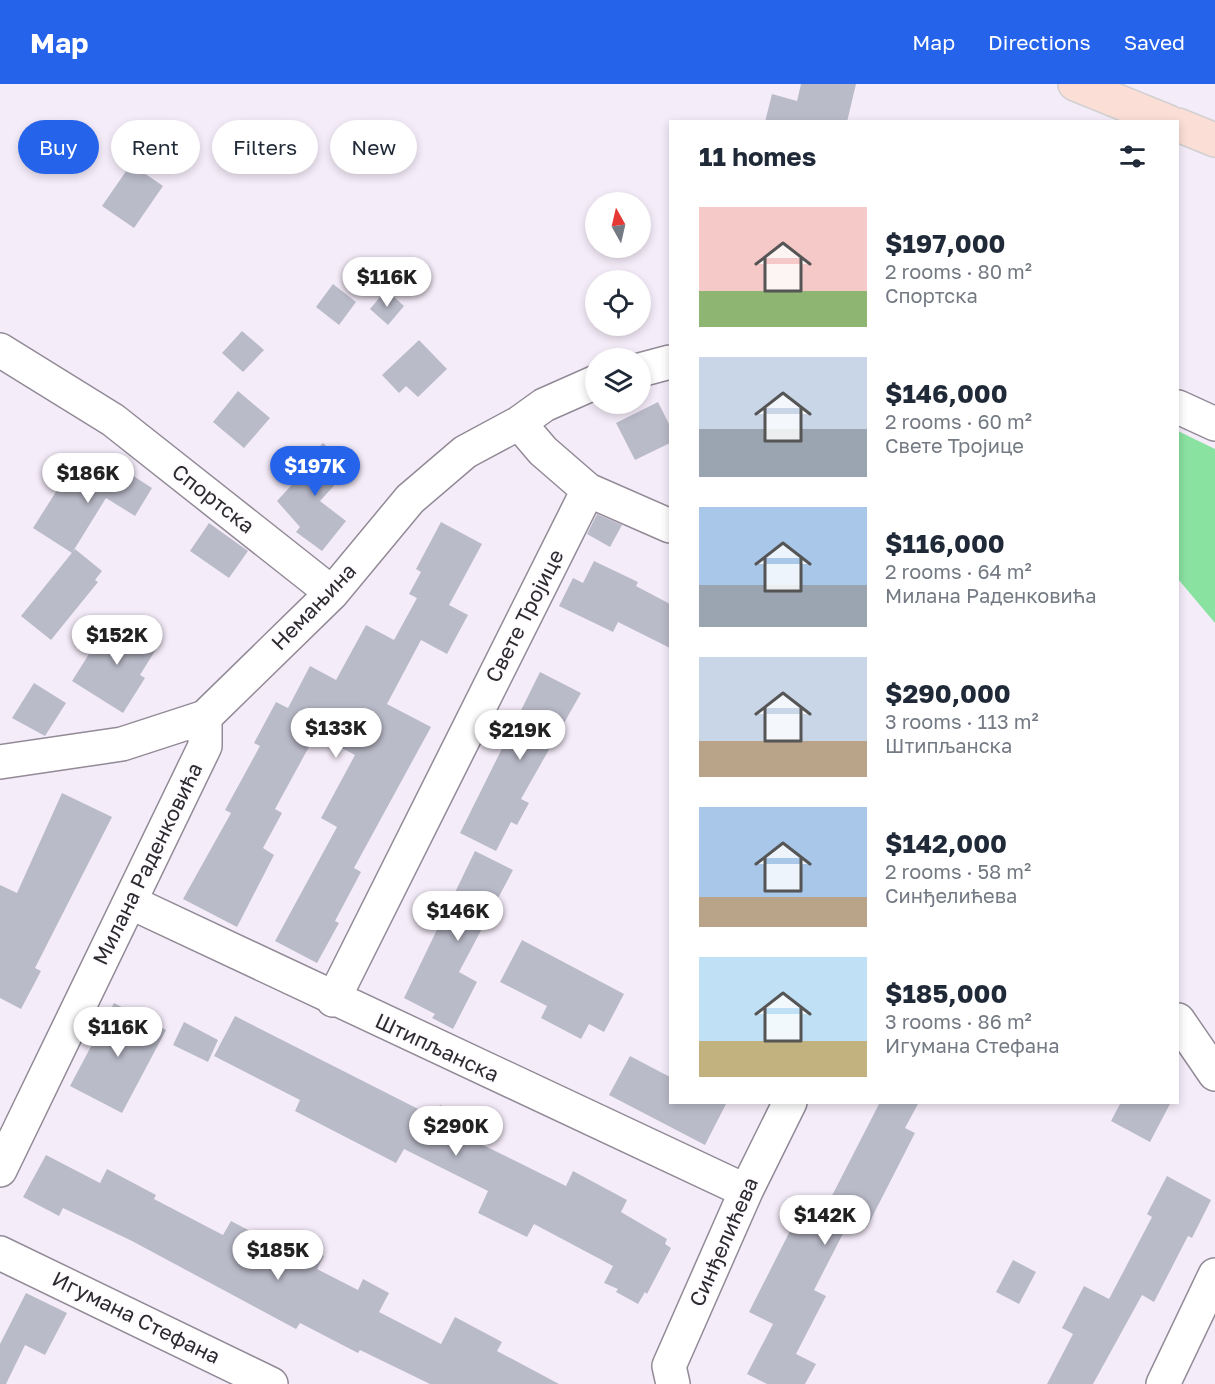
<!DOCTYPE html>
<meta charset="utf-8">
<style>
:root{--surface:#fff;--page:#f2f2f3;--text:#1f2937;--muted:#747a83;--accent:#2563eb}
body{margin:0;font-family:"Golos Text",sans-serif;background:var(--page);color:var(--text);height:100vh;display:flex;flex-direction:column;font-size:22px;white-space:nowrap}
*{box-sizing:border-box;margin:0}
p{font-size:20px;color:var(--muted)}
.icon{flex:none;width:33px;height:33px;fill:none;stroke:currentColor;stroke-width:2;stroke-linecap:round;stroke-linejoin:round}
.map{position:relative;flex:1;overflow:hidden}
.drawer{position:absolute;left:669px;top:36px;width:510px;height:984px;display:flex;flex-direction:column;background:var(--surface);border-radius:0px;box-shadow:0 3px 9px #0003}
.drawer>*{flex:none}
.hud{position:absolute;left:18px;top:36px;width:561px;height:54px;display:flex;gap:12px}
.needle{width:39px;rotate:352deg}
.controls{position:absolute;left:585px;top:108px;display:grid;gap:12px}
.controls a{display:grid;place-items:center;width:66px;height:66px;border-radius:50%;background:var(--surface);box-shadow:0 3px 9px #0003;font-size:30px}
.price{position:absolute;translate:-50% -51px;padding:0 14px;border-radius:21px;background:#fff;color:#222;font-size:20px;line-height:39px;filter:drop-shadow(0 2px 3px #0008)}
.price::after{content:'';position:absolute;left:50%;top:36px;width:18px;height:14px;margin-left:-9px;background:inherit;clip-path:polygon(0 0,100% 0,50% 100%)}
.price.selected{background:var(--accent);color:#fff}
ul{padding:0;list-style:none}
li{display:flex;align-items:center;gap:18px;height:150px;padding:0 30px}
li span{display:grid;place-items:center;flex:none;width:168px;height:120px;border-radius:0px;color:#555}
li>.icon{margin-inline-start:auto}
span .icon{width:72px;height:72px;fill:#fffc;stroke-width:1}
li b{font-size:26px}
h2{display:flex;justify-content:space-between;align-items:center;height:72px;padding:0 30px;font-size:26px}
.chip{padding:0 21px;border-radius:27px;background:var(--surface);box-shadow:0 3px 9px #0003;font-size:21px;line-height:54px}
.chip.selected{background:var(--accent);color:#fff}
header{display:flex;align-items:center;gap:36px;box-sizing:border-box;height:84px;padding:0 30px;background:var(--accent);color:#fff}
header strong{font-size:28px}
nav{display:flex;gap:33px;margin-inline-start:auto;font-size:21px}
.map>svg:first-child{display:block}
</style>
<header>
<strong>Map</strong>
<nav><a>Map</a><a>Directions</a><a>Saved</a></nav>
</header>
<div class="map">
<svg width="1215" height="1300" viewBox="0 0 1215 1300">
<rect width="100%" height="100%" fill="#f5ecf9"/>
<path fill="#8ae2a1" d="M 1178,347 L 1215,365 L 1215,539 L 1178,495 Z"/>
<path fill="#babbc9" d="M 801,0 L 856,0 L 847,38 L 765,38 L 772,10 L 797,17 Z
M 131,80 L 163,102 L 134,144 L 102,122 Z
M 333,200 L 356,218 L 339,241 L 316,223 Z
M 386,206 L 404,222 L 388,241 L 370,225 Z
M 242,247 L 264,266 L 243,288 L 222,269 Z
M 419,256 L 447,285 L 418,313 L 406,302 L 399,309 L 382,291 Z
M 238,307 L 270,334 L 244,364 L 213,338 Z
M 658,318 L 670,342 L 670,359 L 635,376 L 616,339 Z
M 323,359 L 350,384 L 320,417 L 346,437 L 322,467 L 296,448 L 300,443 L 277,417 L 298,394 L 294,389 Z
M 115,380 L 152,404 L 135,432 L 106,414 L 72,469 L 33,444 L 71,384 L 101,403 Z
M 597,430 L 622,441 L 610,463 L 587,450 Z
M 441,438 L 482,460 L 449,521 L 468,531 L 447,570 L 421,556 L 387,620 L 431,643 L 354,784 L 361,788 L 335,837 L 339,839 L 317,879 L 275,857 L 337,743 L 321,734 L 355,671 L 316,650 L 275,725 L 282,729 L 263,764 L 274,771 L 237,843 L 183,815 L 231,729 L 225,726 L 260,662 L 254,659 L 276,618 L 288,624 L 310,582 L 336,596 L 366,541 L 394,556 L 417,514 L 409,510 L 421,488 L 416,485 Z
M 209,439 L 248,467 L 229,494 L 190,467 Z
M 75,465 L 102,487 L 95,496 L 98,498 L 51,556 L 21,532 Z
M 594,477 L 638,498 L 636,502 L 670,520 L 670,564 L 618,538 L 613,548 L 559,522 L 573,494 L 583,499 Z
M 123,533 L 149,550 L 146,555 L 158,562 L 140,591 L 145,594 L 123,629 L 72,597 L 94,562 L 101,567 Z
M 540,588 L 581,609 L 521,715 L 529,719 L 517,741 L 511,738 L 496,767 L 460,749 Z
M 34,599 L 66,619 L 45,652 L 12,634 Z
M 62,709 L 112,733 L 35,884 L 41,887 L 21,925 L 0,914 L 0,801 L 17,809 Z
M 475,767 L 513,786 L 459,888 L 477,898 L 453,945 L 432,934 L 435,930 L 404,914 Z
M 522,856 L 624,910 L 604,948 L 589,940 L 581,955 L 541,934 L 547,922 L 500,898 Z
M 114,919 L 166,946 L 122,1029 L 70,1002 Z
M 235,932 L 434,1033 L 440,1021 L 484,1044 L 477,1058 L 566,1102 L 573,1087 L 627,1116 L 621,1128 L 667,1155 L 665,1160 L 671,1164 L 647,1210 L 645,1208 L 638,1220 L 616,1208 L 618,1205 L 604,1199 L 613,1182 L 534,1140 L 527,1153 L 478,1129 L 488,1107 L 404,1065 L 396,1079 L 295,1027 L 300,1016 L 214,972 Z
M 184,938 L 218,956 L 208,978 L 173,961 Z
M 630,972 L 670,993 L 670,1018 L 727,1018 L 705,1061 L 609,1011 Z
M 880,1018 L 919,1018 L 905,1044 L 915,1049 L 867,1143 L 851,1134 L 814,1206 L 826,1212 L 796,1270 L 816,1280 L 805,1300 L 767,1300 L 747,1290 L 773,1240 L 749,1228 L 790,1147 L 794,1149 L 803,1131 L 818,1139 Z
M 1121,1018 L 1171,1018 L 1150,1058 L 1111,1037 Z
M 46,1071 L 100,1099 L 107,1085 L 156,1111 L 154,1115 L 223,1151 L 231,1137 L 254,1149 L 248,1161 L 293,1185 L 305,1162 L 324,1172 L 317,1185 L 358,1206 L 363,1195 L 389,1209 L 379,1228 L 441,1260 L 455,1233 L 502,1258 L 497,1267 L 559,1300 L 430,1300 L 360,1266 L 358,1269 L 300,1239 L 296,1245 L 132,1157 L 63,1124 L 59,1132 L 23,1113 Z
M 1167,1092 L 1211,1116 L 1192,1154 L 1188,1152 L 1154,1218 L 1142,1211 L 1093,1300 L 1047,1300 L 1073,1250 L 1062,1244 L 1084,1202 L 1109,1215 L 1152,1133 L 1147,1130 Z
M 1013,1176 L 1036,1188 L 1019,1220 L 996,1208 Z
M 26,1209 L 67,1229 L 45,1271 L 25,1261 L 6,1300 L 0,1300 L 0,1260 Z"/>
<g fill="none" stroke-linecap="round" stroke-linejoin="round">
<defs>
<path id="minor" d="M 0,266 L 113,336 L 332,509
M 640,286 L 670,278
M 1178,323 L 1215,340
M 519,339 L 543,367 L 588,406 L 670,442
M 0,678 L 122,660 L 205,633 L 332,509 L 410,415 L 465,368 L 519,339 L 544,321 L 596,298
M 130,818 L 746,1107
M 333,916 L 588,406
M 1178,936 L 1215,990
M 0,1086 L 205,662 L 205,633
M 0,1169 L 271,1300
M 673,1300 L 669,1282 L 746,1107 L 790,1018
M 1163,1300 L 1215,1191"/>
<path id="major" d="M 1075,0 L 1169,38
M 1178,41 L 1215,56"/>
</defs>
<use href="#minor" stroke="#928a96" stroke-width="36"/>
<use href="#major" stroke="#d1d0d1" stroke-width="36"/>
<use href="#minor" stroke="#fff" stroke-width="33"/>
<use href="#major" stroke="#fbdfd6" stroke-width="33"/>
</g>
<g text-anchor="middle" stroke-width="4.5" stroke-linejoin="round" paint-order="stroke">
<g font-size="21" fill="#2e2b30" stroke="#fefcff">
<text transform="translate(213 415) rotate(38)" y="7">Спортска</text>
<text transform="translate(314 523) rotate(-46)" y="7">Немањина</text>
<text transform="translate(525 532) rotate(-63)" y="7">Свете Тројице</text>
<text transform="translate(148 780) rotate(-64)" y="7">Милана Раденковића</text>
<text transform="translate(437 964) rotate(25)" y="7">Штипљанска</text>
<text transform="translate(724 1158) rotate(-66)" y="7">Синђелићева</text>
<text transform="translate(136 1234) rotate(26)" y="7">Игумана Стефана</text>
</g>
</g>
</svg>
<div class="controls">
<a><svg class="needle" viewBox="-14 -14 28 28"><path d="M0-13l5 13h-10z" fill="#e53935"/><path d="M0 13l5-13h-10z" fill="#747a83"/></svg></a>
<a><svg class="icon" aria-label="locate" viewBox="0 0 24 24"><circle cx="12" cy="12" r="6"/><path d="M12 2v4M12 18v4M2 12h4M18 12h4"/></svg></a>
<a><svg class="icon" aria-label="layers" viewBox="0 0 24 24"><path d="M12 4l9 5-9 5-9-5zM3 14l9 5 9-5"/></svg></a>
</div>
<b class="price" style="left:387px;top:224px">$116K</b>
<b class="price selected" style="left:315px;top:413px">$197K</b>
<b class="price" style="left:88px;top:420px">$186K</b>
<b class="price" style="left:117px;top:582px">$152K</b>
<b class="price" style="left:336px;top:675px">$133K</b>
<b class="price" style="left:520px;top:677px">$219K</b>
<b class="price" style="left:458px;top:858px">$146K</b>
<b class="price" style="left:118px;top:974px">$116K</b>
<b class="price" style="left:456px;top:1073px">$290K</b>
<b class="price" style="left:825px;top:1162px">$142K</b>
<b class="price" style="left:278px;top:1197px">$185K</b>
<div class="hud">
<a class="chip selected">Buy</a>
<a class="chip">Rent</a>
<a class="chip">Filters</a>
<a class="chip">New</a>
</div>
<section class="drawer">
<h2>11 homes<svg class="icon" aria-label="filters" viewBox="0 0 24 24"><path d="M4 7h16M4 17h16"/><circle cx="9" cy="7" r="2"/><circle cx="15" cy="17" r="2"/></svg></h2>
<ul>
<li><span style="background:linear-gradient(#f6c9c9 70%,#8fb573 0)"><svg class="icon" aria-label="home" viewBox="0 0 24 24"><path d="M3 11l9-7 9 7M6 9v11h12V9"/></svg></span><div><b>$197,000</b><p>2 rooms · 80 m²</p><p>Спортска</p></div></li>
<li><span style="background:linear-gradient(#c9d6e8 60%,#9aa5b1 0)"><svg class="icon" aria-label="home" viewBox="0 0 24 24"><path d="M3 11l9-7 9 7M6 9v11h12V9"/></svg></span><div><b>$146,000</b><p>2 rooms · 60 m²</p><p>Свете Тројице</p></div></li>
<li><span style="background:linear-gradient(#a9c7e8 65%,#9aa5b1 0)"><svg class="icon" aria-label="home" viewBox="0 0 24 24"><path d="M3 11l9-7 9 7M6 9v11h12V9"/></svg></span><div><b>$116,000</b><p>2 rooms · 64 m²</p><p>Милана Раденковића</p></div></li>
<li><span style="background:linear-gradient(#c9d6e8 70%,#b9a48a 0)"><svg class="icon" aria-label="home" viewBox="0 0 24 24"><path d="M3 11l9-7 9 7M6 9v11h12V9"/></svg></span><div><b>$290,000</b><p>3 rooms · 113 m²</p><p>Штипљанска</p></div></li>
<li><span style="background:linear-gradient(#a9c7e8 75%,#b9a48a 0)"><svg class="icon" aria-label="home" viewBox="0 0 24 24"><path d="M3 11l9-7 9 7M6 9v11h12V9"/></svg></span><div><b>$142,000</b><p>2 rooms · 58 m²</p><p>Синђелићева</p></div></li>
<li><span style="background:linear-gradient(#bfe0f5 70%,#c2b280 0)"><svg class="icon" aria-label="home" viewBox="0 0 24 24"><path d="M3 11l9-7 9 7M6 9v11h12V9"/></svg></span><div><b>$185,000</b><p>3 rooms · 86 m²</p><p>Игумана Стефана</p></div></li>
</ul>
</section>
</div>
